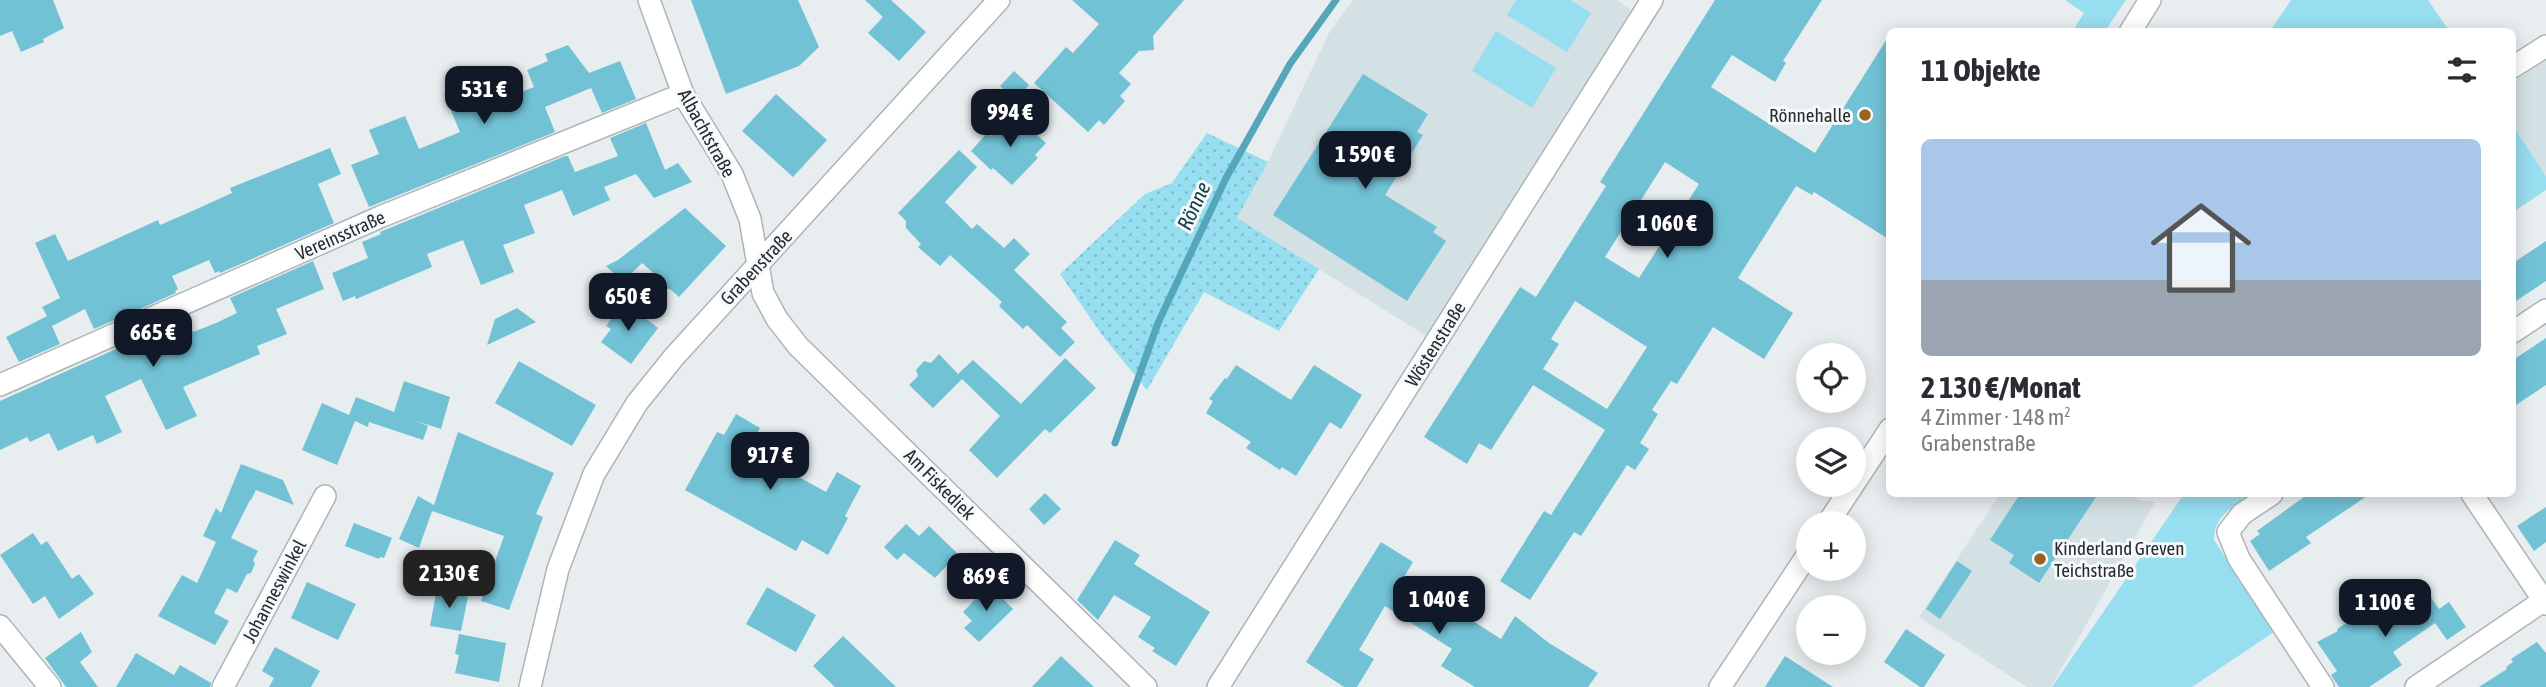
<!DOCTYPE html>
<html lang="de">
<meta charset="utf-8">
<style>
:root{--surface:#fff;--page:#f7f7f7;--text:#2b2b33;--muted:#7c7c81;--accent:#111827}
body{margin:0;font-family:"Asap Condensed",sans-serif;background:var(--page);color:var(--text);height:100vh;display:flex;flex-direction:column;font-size:26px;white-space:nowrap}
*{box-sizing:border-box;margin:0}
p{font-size:23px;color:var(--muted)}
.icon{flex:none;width:38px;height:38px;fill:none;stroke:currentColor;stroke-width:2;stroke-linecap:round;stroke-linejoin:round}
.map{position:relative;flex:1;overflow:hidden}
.drawer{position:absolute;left:1886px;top:28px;width:630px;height:469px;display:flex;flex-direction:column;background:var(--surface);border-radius:10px;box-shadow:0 4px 18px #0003}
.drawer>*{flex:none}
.controls{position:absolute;left:1796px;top:343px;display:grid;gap:14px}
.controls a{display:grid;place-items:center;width:70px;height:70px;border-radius:50%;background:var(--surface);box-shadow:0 4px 18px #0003;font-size:35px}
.price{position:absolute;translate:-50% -60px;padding:0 16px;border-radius:14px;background:var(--accent);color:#fff;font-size:23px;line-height:46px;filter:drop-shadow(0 2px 4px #0008)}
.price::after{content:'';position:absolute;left:50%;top:42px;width:21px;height:16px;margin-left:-10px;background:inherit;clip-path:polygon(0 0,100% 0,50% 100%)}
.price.current{background:#222;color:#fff}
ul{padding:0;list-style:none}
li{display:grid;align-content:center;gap:14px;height:371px;padding:0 35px}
li span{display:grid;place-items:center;height:217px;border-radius:10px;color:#555}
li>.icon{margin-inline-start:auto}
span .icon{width:126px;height:126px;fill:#fffc;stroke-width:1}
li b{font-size:30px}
h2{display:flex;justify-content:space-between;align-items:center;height:84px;padding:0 35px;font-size:30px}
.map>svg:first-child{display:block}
</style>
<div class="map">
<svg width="2546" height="687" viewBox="0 0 2546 687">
<defs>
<pattern id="grass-dots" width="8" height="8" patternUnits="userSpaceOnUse" patternTransform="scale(1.75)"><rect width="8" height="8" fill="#97def0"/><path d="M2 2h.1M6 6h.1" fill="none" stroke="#82bfce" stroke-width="1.8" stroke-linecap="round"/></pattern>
</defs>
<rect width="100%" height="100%" fill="#e8edef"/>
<path fill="#d3e0e4" d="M 1353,0 L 1617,0 L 1633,11 L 1428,337 L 1237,218 L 1268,162 L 1329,33 Z
M 2546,60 L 2546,176 L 2513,126 L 2513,82 Z
M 2000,494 L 2129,494 L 2139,500 L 2155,502 L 2051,687 L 2027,687 L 1919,617 Z"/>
<path fill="url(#grass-dots)" d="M 1207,133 L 1268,162 L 1237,218 L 1319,269 L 1279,331 L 1204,292 L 1147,390 L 1102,335 L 1060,274 L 1145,194 L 1172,183 Z"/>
<path fill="#97def0" d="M 1516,0 L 1570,0 L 1591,13 L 1567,52 L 1507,15 Z
M 2065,0 L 2126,0 L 2105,31 L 2072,32 L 2084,13 Z
M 2291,0 L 2428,0 L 2449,31 L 2270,31 Z
M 1496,31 L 1556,68 L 1532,108 L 1472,71 Z
M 2513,126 L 2546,176 L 2546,190 L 2513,212 Z
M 2184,494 L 2253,494 C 2234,506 2214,515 2214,540 L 2274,632 L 2192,687 L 2052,687 Z"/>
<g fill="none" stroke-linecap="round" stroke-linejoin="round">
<path stroke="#55a6ba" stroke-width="7" d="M 1115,443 L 1158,323 L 1226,178 L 1290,64 L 1336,0"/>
</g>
<path fill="#72c2d6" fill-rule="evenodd" d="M 0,0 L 53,0 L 64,28 L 43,39 L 44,42 L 21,52 L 12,31 L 0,36 Z
M 691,0 L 798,0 L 819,47 L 799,66 L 726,94 Z
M 865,0 L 891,0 L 926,32 L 899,61 L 868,33 L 883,17 Z
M 1072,0 L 1184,0 L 1153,36 L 1154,50 L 1139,51 L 1119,73 L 1131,84 L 1120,96 L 1125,101 L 1104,125 L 1099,120 L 1088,132 L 1034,83 L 1066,47 L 1073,53 L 1099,24 Z
M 1715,0 L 1822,0 L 1783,61 L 1786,63 L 1775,82 L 1732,55 L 1711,87 L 1815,153 L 1890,34 L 1890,240 L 1814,192 L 1812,195 L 1796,186 L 1738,278 L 1793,313 L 1764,359 L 1713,327 L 1677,384 L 1671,381 L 1652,410 L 1658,414 L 1640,443 L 1649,449 L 1635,470 L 1627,465 L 1581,536 L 1574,532 L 1530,600 L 1500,581 L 1544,511 L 1551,515 L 1605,430 L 1533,385 L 1491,450 L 1479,443 L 1467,464 L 1424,437 L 1520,287 L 1536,297 L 1606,186 L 1600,182 ZM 1665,162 L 1699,184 L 1639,278 L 1605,257 ZM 1575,301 L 1647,347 L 1607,409 L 1543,369 L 1559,344 L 1551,339 Z
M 568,45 L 589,73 L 620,61 L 636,99 L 602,113 L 591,88 L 545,107 L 555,132 L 369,207 L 351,165 L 379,154 L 369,130 L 405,116 L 419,149 L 460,132 L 444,94 L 474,80 L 485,107 L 534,87 L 527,70 L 548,61 L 545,54 Z
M 1014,71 L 1029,85 L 1015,100 L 1000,86 Z
M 1363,74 L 1428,114 L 1417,132 L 1423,135 L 1385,195 L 1437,227 L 1433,232 L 1446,241 L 1407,301 L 1273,215 Z
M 776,94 L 827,140 L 793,177 L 742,131 Z
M 1013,113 L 1046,143 L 1035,155 L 1038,158 L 1012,185 L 993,168 L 991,170 L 971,151 L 988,132 L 992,136 Z
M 646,123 L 665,170 L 678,163 L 692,182 L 654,198 L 636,174 L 604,187 L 610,200 L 573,216 L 562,190 L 524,205 L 535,233 L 503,245 L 514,272 L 481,285 L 463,240 L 427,254 L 432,267 L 356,299 L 355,296 L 343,301 L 332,273 L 368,258 L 362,242 L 381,234 L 380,232 L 565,156 L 568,156 L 575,172 L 618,156 L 610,138 Z
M 330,148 L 341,174 L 318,184 L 334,223 L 220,273 L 219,271 L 215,273 L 209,260 L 172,276 L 178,289 L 175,291 L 176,293 L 94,329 L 85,309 L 52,326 L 60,344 L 19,362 L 6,337 L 47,316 L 42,307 L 60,298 L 35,243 L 55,234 L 68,261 L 158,220 L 160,225 L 190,212 L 232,193 L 230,188 Z
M 959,150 L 977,167 L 945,202 L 972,229 L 977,224 L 1004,248 L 1014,238 L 1030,254 L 1014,270 L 1067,322 L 1061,328 L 1075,342 L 1060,357 L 1027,325 L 1023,329 L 999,306 L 1002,302 L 950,255 L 940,266 L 918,247 L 921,244 L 906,228 L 906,221 L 898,213 Z
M 685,208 L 726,246 L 679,297 L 670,289 L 664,289 L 664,282 L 642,263 L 623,282 L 606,266 L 618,260 Z
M 2546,241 L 2546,281 L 2513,303 L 2513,263 Z
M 313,261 L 324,289 L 276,309 L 287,334 L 257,346 L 260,354 L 183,387 L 197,416 L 166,430 L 141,379 L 105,396 L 122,432 L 97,444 L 93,435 L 58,451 L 49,433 L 30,442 L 27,437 L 0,450 L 0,401 L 187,317 L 193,332 L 216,323 L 237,313 L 230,298 Z
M 624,302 L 658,328 L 631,364 L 601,342 L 611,329 L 606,326 Z
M 517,308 L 536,322 L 487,345 L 495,319 Z
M 2546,338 L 2546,385 L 2513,407 L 2513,360 Z
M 939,354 L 958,374 L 973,360 L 1021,404 L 1065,358 L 1096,388 L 1050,433 L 1045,429 L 997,478 L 969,450 L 1000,416 L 962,379 L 933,408 L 909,385 L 918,376 L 916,370 L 924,361 L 931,363 Z
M 519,361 L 596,405 L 572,446 L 495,403 Z
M 1236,365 L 1291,400 L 1314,365 L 1362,395 L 1341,429 L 1330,422 L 1296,476 L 1282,467 L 1280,470 L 1246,448 L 1251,442 L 1206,413 L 1213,401 L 1209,399 L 1225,378 L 1227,379 Z
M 404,381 L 450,397 L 441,429 L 416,421 L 428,426 L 423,440 L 369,422 L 368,427 L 355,421 L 337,465 L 302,450 L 322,403 L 349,415 L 356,397 L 394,412 Z
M 736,414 L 760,428 L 748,449 L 826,492 L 837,472 L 861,486 L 845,516 L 848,518 L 828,555 L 802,540 L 796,551 L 685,490 L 717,432 L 724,435 Z
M 458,432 L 554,473 L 536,514 L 543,517 L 509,610 L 481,601 L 504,536 L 432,511 L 419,548 L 399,539 L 418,496 L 434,505 Z
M 241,464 L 283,480 L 294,505 L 256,490 L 251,500 L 250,500 L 231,538 L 258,551 L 253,560 L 255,564 L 251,573 L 247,574 L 237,593 L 227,588 L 214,613 L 229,621 L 215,645 L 158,616 L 182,575 L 197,583 L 216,542 L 203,536 L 216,508 L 221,513 Z
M 1045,493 L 1061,509 L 1044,525 L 1029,509 Z
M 2020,494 L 2098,494 L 2039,583 L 2009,563 L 2014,555 L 1990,540 Z
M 2308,494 L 2370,494 L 2306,537 L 2311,543 L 2269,571 L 2250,541 L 2260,534 L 2257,531 Z
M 2546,507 L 2546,542 L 2534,551 L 2517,526 Z
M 354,523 L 392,538 L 384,558 L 380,557 L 379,559 L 345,546 Z
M 906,524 L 919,536 L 929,526 L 958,554 L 935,578 L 904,553 L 897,560 L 884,547 Z
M 33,533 L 41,545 L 47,541 L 72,579 L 79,574 L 94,594 L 59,619 L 45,596 L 33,604 L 0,555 Z
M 1115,540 L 1140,555 L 1134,564 L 1210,612 L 1176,666 L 1152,651 L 1155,648 L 1138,637 L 1151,617 L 1114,595 L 1098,620 L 1077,600 Z
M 1381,542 L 1413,562 L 1404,577 L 1501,639 L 1515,616 L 1549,643 L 1598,673 L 1588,687 L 1475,687 L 1441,666 L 1452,649 L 1385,606 L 1359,650 L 1374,659 L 1357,687 L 1344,687 L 1306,662 Z
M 1957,561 L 1972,571 L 1940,619 L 1926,609 Z
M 307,582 L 356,604 L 338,640 L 291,618 Z
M 989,585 L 1013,609 L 979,642 L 964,628 L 972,621 L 963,612 Z
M 2423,586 L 2439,609 L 2449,602 L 2466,627 L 2447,640 L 2435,623 L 2393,652 L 2402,665 L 2369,687 L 2339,687 L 2331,675 L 2337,671 L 2317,642 L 2338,631 L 2337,629 L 2359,615 L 2365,624 Z
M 767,587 L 816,615 L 796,652 L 746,624 Z
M 437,588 L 468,597 L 461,631 L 430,626 Z
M 1906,629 L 1945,655 L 1924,687 L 1920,687 L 1884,662 Z
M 81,632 L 92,652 L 80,662 L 98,687 L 66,687 L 45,658 Z
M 459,634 L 506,643 L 499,682 L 455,673 L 459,655 L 455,654 Z
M 843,636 L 863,655 L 896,687 L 835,687 L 813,666 Z
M 2537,642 L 2546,653 L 2546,687 L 2479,687 L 2507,669 L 2506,667 L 2513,662 L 2511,659 Z
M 275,647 L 320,671 L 311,687 L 269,687 L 274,678 L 262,671 Z
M 136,653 L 174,675 L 180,665 L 211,683 L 210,687 L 116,687 Z
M 1061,656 L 1094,687 L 1032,687 Z
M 1785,656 L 1833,687 L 1765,687 Z"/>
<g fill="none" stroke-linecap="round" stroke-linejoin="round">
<defs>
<path id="minor" d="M 649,0 L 683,94 L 732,174 L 750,219 L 763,293 L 777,319 L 798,346 L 1146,687
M 2130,32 L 2150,0
M 2513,67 L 2546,46
M 2513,332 L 2546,310
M 0,385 L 380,217 L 683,94
M 2272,494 L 2242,514 L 2228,532 L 2239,559 L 2323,687
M 2472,494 L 2546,604
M 1828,523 L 1890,429
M 0,626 L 50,687
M 223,687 L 325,496
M 530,687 L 558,569 L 594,474 L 637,403 L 674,357 L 999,0
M 1218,687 L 1652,0
M 1720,687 L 1808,554
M 2416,687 L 2546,599"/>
</defs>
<use href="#minor" stroke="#aeb4b5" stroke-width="24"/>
<use href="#minor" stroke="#fff" stroke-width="21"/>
</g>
<g fill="#9a621e" stroke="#f5fafc" stroke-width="2.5">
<circle cx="1865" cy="115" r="7"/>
<circle cx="2040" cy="559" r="7"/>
</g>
<g text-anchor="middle" stroke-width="6" stroke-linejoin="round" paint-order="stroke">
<g font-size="19" fill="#292b2c" stroke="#f5fafc" text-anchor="end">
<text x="1851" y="122">Rönnehalle</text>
<text x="2054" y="555" text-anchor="start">Kinderland Greven<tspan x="2054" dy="22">Teichstraße</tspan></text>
</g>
<g font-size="19" fill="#292b2c" stroke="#f5fafc">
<text transform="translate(707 133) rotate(61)" y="7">Albachtstraße</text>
<text transform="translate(340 235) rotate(-24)" y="7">Vereinsstraße</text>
<text transform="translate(756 267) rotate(-47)" y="7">Grabenstraße</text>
<text transform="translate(1435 344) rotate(-58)" y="7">Wöstenstraße</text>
<text transform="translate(940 484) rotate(45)" y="7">Am Fiskediek</text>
<text transform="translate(274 591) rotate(-62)" y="7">Johanneswinkel</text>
</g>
<g font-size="21" font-style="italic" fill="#163c45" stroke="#f5fafc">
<text transform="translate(1194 206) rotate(-65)" y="7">Rönne</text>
</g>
</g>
</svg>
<div class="controls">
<a><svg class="icon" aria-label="locate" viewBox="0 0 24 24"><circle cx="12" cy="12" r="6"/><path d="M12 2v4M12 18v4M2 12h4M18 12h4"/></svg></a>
<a><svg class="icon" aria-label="layers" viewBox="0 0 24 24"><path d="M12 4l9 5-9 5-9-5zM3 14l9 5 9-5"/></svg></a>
<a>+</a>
<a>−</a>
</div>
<b class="price" style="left:484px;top:126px">531 €</b>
<b class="price" style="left:1010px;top:149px">994 €</b>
<b class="price" style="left:1365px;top:191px">1 590 €</b>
<b class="price" style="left:1667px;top:260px">1 060 €</b>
<b class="price" style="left:628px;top:333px">650 €</b>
<b class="price" style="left:153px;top:369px">665 €</b>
<b class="price" style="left:770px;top:492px">917 €</b>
<b class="price current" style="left:449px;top:610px">2 130 €</b>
<b class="price" style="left:986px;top:613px">869 €</b>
<b class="price" style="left:1439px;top:636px">1 040 €</b>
<b class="price" style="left:2385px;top:639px">1 100 €</b>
<section class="drawer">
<h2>11 Objekte<svg class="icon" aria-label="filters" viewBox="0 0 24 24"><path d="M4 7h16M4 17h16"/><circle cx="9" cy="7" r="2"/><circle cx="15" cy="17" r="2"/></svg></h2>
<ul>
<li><span style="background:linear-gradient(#a9c7e8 65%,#9aa5b1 0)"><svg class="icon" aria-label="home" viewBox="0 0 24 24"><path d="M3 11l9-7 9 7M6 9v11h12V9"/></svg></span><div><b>2 130 €/Monat</b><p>4 Zimmer · 148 m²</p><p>Grabenstraße</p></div></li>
</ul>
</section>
</div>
